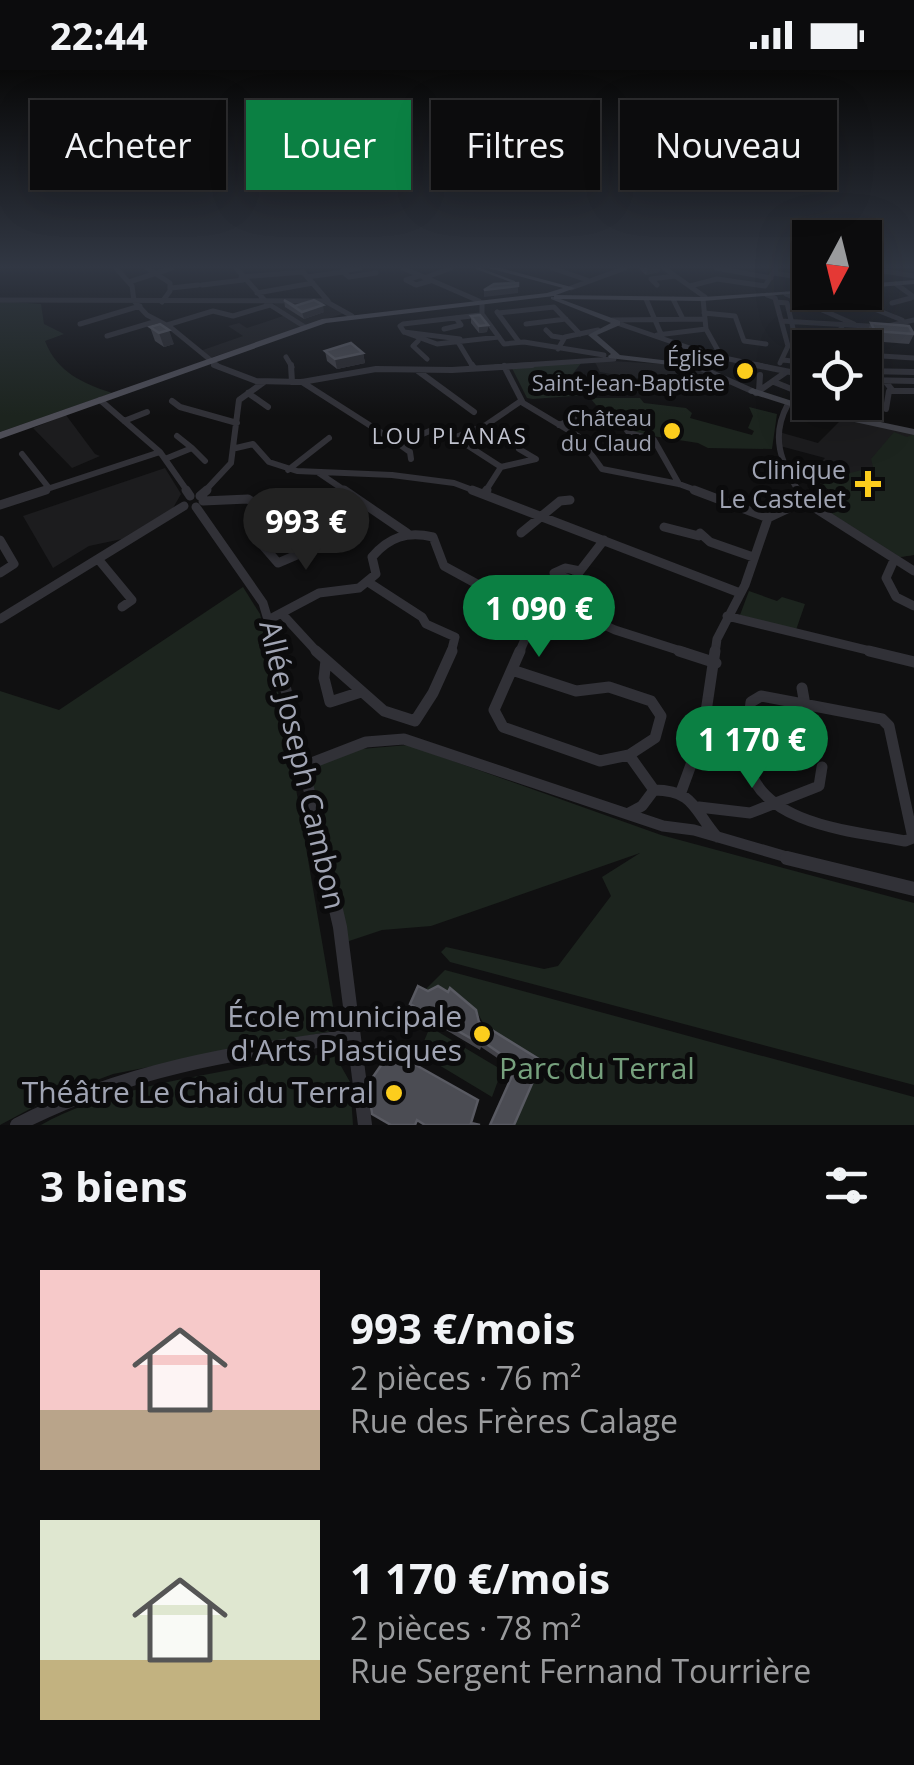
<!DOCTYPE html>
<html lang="fr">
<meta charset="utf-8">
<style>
:root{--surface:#0c0c0d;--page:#1a1a1b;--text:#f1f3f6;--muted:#9a9b9d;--line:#2c2c2e;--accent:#0b8043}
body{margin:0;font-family:"Open Sans",sans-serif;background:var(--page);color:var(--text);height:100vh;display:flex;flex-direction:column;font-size:38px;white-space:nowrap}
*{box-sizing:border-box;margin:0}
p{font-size:32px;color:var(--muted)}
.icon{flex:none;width:55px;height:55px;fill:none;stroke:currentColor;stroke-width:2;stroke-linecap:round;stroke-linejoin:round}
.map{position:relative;height:1055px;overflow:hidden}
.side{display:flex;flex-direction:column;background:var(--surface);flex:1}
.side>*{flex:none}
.banner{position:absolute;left:30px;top:30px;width:855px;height:90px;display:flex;gap:20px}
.needle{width:65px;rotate:187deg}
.controls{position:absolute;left:792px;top:150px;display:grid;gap:20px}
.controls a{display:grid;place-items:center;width:90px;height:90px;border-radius:0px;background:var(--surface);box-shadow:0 10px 40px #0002,0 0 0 2px var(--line);font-size:50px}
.price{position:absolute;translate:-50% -85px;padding:0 22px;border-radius:35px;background:var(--accent);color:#fff;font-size:32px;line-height:65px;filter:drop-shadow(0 2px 5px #0008)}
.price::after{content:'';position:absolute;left:50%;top:60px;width:30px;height:22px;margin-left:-15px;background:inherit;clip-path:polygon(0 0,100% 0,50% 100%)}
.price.current{background:#222;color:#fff}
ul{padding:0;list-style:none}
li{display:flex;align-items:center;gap:30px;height:250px;padding:0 40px}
li span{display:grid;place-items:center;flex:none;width:280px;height:200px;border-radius:0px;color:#555}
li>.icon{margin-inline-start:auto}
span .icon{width:120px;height:120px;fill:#fffc;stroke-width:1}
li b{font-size:42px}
h2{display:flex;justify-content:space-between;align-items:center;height:120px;padding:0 40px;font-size:42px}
.tag{padding:0 35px;border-radius:0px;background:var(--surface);box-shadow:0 10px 40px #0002,0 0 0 2px var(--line);font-size:35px;line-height:90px}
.tag.current{background:var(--accent);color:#fff}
.status{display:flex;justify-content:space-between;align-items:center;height:70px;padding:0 50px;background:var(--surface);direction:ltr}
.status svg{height:28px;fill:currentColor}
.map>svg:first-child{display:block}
</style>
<div class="status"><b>22:44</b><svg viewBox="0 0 49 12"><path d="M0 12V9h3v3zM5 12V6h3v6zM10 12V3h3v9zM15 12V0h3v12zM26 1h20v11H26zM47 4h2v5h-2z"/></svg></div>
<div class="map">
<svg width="914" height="1055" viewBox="0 0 914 1055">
<rect width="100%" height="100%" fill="#101011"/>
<path fill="#1c1c1e" d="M 272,232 L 327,232 L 345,243 L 210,288 L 200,281 L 243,266 L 228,256 L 239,253 L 247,258 L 286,245 Z
M 594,290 L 680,295 L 702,299 L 731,313 L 726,320 L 622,306 L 600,302 Z
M 66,345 L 95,384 L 100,386 L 72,398 L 33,358 Z
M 843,348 L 914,364 L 914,485 L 900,487 L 823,438 L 833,423 L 809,405 L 825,388 L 780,376 L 779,362 L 818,373 Z
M 165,398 L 181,424 L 173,438 L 122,469 L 89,476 L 53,498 L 23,446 Z"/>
<path fill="#1c241e" d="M 0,231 L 41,234 L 44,254 L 64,264 L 45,271 C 57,302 82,313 112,323 L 0,362 Z
M 582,292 L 571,306 L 586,325 L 533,329 L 527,328 L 512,298 Z
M 590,328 L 640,328 L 644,333 L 686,338 L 692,343 L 690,348 L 752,365 L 754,361 L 748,358 L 753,346 L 749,337 L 777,344 L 772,379 L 708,378 L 698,373 L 633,363 L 618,345 L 602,342 Z
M 894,362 L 907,367 L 914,364 L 914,485 L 900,487 L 823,438 L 833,423 L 809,405 L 818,395 L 836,392 L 850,403 L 873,397 L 871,389 Z
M 243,517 L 260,544 L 284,648 L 337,960 L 113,1004 L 54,1026 L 0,1055 L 0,621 L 59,640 Z
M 749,521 L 777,531 L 782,527 L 805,534 L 796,560 L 740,545 Z
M 408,675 L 661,765 L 914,833 L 914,1015 L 450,892 L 441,882 L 446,877 L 544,899 L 558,896 L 611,826 L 602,807 L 640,783 L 431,856 L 382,860 L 343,873 L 305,699 L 349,680 Z
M 445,900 L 914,1027 L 914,1055 L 514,1055 L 540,996 L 487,960 L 476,940 L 447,920 L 424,921 Z
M 430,957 L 502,1000 L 492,1027 L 419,983 Z
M 333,982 L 350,1012 L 353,1055 L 41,1055 C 115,1013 247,999 333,982 Z"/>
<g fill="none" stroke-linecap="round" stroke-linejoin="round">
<path stroke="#313137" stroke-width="5" d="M 116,198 L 132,216 L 134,231 L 147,245 L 170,257 L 219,297
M 147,198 L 170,213 L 170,221 L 162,232
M 236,198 L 267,233 L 305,257
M 360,198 L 342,201 L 349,207 L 376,203
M 403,198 L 479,231
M 552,198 L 587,210
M 664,198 L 705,227
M 716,198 L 771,208
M 866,198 L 914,206
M 774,203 L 810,209
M 419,206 L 406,210 L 416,215 L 430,211
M 241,207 L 303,202 L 328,231
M 307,207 L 343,202
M 424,208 L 451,198
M 129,212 L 172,198
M 896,214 L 914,227
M 202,215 L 243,210
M 657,215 L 651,209 L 675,206
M 690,216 L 717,209 L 765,216 L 776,198
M 171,218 L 198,215
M 571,218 L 625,198
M 832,222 L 902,250
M 257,223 L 313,213
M 786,224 L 854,254
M 767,225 L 775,228 L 788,276 L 780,293
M 646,229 L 661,264
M 673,229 L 683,249
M 703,229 L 706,259 L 721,286
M 0,230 L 325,231 L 352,246
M 776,232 L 787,233 L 801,292 L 783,290
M 482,233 L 482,244 L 504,274 L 524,272 L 604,285
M 892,233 L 911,228
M 497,242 L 519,272
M 498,243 L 554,237 L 580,264
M 704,243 L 735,246 L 744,271 L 766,274
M 612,250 L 704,249
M 781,251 L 884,257 L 914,250
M 617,253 L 710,285 L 767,297
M 80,254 L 140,236
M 526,254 L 566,249
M 167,255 L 213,241 L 233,246 L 270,235
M 841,257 L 850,278
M 444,259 L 461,255 L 456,248
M 546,260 L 552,266 L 564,268
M 404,262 L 437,274 L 499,267
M 404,262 L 400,256 L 403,254 L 480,245
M 404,262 L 460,269
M 657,265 L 706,259
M 107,266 L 157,251
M 418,271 L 413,276 L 427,289
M 458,272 L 473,297
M 558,279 L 565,267 L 598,260
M 865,285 L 914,288
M 286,287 L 292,297
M 495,297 L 614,289"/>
<path stroke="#313137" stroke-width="6" d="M 214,295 L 256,311 L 302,312 L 376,299 L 452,300 L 532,295
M 291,295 L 292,312
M 472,295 L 474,298
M 756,295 L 810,306
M 504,296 L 523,333 L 578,366 L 602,399 L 679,414 L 701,422
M 696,296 L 752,321
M 418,301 L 474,342
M 865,301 L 914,302
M 865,310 L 914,311
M 885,311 L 893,321 L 914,321
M 302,312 L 399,374 L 439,357 L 501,397 L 485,422
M 774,312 L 794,320 L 807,306
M 759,321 L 760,305
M 248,323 L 268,337
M 756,323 L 786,302
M 100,330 L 160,382 L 188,422
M 172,331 L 180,337 L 237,353
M 788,334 C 770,367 781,392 799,422
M 886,339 L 889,321 L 893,321
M 124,351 L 147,342
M 559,355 L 576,348 L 615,344 L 629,363 L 654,370 L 679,414
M 177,366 L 192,378
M 456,367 L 486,355 L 521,331
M 399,374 L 410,382 L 411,389
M 236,378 L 253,374 L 269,392 L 297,401 L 392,405 L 454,413 L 478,422
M 22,384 L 49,418
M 165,389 L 192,378 L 205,391
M 501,397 L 536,389 L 519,379
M 288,400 L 329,368
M 319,403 L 347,422
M 38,422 L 160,382
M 204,422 L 231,393 L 239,330 L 264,312"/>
<path stroke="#313137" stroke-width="9" d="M 186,420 L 190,426
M 344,420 L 407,463
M 472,420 L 740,523
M 694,420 L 768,448
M 797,420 L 804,431
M 484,424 L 487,420
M 200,426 L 207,420
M 203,431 L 248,429 L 271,444
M 804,431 L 914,501
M 0,435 L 46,420
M 196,437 L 263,533 L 278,583
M 287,438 L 294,439 L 320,475 L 278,493 L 251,462 L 251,456 Z
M 664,457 L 699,466
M 521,463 L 560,431 L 570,430
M 700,463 L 710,472 L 753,487
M 0,470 L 14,494 L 0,503
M 98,489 L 132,530 L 122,537
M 894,490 L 886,508 L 896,527 L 914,536
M 565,498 L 580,501 L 573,511 L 554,503 Z
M 580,501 L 604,470
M 368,512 L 422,547 L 426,554 L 455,567 L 451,583
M 554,532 L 615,560 L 687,583
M 284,546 L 318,583
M 727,546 L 879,583
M 0,549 L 184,436
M 270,549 L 319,523 L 359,518 L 376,504 L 372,487 C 389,467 407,461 433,467 L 444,496 L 521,538 L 533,551 L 519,583
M 715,583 L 717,569 L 745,515 L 768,448 L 804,431"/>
<path stroke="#313137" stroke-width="11" d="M 277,581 L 325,790
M 316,581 L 384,641 L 415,651 L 433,623 L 452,581
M 520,581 L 494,640 L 503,657 L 600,691 L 629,685 L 654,720
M 679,581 L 716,593
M 869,581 L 914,592
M 326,590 L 324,608 L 330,632 L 361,622
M 512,600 L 576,621 L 609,617 L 651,631 L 661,646 L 655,668 L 629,685
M 802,618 L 805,635
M 761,626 L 882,649 L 889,656 L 913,768 L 905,771 C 855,761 764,756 748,695 C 743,676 749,652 751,632 Z
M 304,696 L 366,672 L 404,669 L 663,756 L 694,760 L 797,790
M 681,722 L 703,662 L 715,581
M 699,737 L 750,743 L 819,716 L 822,697
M 629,743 L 642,736 L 654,720 C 695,720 694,741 717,767"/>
<path stroke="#313137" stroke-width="14" d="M 324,788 L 340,857 L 365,1055
M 787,788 L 914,819
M 17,1055 C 123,1000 235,982 352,966"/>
<path fill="#3f4047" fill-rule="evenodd" d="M 551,227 L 555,227 L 620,251 L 620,255 L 597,265 L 620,285 L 696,294 L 700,296 L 696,298 L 609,288 L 608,286 L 611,284 L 588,265 L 611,253 L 551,229 Z
M 752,318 L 814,338 L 914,359 L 914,365 L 809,342 L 749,323 L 748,321 Z"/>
<path fill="#4d4d56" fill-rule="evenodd" d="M 488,198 L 501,198 L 575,218 L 556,225 L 703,227 L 810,220 L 810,222 L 813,222 L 703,231 L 557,229 L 554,229 L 554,226 L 326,253 L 0,369 L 0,362 L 322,249 L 547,223 L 563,218 Z
M 914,210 L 914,214 L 865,218 L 865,214 Z"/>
<path stroke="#484950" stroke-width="2.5" d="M 477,198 L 514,212"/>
</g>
<path fill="#414147" d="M 638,198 L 660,198 L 659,202 L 646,205 Z
M 284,230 L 295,236 L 324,242 L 304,249 L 285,237 Z
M 471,246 L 488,255 L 487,262 L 479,263 L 471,253 Z
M 871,253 L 914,264 L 909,274 L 871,271 L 867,262 Z
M 150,257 L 174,274 L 164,277 L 155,271 Z
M 325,281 L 363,283 L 365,293 L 337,299 L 327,291 Z
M 410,934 L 479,952 L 542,991 L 515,1000 L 481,977 L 480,980 L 412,940 Z"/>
<path fill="#29292d" d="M 648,198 L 660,198 L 659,202 L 646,205 Z
M 518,216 L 518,223 L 484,227 L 484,220 Z
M 323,235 L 324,242 L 304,249 L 302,242 Z
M 488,255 L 487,262 L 479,263 L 479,256 Z
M 169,260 L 174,274 L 164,277 L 159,263 Z
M 363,283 L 365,293 L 337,299 L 335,289 Z"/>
<path fill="#4b4c53" stroke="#595a62" stroke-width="2.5" d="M 518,213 L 518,216 L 484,220 L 494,214 Z
M 284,230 L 295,236 L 314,230 L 323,235 L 302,242 Z
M 480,245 L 488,255 L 479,256 L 471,246 Z
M 871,253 L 909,256 L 914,264 L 875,261 Z
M 160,254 L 169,260 L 159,263 L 150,257 Z
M 351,273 L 363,283 L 335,289 L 325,281 Z
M 418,916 L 428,921 L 438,916 L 448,922 L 450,918 L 476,940 L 479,952 L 542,991 L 514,1055 L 490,1055 L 517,995 L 482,971 L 481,974 L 410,934 Z
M 391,981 L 478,1030 L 471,1053 L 480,1055 L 425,1055 L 417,1050 L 415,1055 L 391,1055 L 372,1044 L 368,1014 Z"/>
<linearGradient id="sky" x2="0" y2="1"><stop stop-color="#090909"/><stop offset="0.57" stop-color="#313743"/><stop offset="1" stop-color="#313743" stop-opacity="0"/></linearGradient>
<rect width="914" height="346" fill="url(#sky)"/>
<g fill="#fccd1d" stroke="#0b0b0c" stroke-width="4">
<circle cx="745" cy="301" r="10"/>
<circle cx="672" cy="361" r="10"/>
<path d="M863 399h10v10h10v10h-10v10h-10v-10h-10v-10h10z"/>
<circle cx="482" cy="964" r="10"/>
<circle cx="394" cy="1023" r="10"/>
</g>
<g text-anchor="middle" stroke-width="10" stroke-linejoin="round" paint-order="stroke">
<g font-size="22" fill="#a0a4b3" stroke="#0b0b0c" text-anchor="end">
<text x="725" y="296">Église<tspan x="725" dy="25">Saint-Jean-Baptiste</tspan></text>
<text x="652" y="356">Château<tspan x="652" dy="25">du Claud</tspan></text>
</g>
<g font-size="22" letter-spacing="2.5" fill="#c1c3cf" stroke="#0b0b0c">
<text x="450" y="374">LOU PLANAS</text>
</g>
<g font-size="25" fill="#a0a4b3" stroke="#0b0b0c" text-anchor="end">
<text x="846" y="409">Clinique<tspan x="846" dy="29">Le Castelet</tspan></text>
</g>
<g font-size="30" fill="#a0a4b3" stroke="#0b0b0c">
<text transform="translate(302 695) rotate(77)" y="10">Allée Joseph Cambon</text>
</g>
<g font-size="30" fill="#a0a4b3" stroke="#0b0b0c" text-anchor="end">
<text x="462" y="957">École municipale<tspan x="462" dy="34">d'Arts Plastiques</tspan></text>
<text x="374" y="1033">Théâtre Le Chai du Terral</text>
</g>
<g font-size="30" fill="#76a07d" stroke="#0b0b0c">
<text x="597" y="1009">Parc du Terral</text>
</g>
</g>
</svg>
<div class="controls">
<a><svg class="needle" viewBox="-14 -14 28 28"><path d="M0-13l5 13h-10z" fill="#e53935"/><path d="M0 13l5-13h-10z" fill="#9a9b9d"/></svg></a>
<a><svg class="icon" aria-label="locate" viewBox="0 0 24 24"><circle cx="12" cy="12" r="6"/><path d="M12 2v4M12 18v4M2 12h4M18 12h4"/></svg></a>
</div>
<b class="price current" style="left:306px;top:503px">993 €</b>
<b class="price" style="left:539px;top:590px">1 090 €</b>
<b class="price" style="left:752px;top:721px">1 170 €</b>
<div class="banner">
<a class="tag">Acheter</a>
<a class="tag current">Louer</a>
<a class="tag">Filtres</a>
<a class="tag">Nouveau</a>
</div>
</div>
<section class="side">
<h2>3 biens<svg class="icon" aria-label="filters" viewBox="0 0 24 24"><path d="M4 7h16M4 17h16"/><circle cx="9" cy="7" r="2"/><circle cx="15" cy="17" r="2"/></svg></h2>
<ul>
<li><span style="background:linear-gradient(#f6c9c9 70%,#b9a48a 0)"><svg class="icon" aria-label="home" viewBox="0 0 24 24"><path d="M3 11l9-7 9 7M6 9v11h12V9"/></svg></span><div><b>993 €/mois</b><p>2 pièces · 76 m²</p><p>Rue des Frères Calage</p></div></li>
<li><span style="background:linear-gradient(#dfe7d0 70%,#c2b280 0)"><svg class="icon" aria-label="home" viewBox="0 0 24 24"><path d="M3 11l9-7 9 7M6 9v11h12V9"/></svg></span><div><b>1 170 €/mois</b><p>2 pièces · 78 m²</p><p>Rue Sergent Fernand Tourrière</p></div></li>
</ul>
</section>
